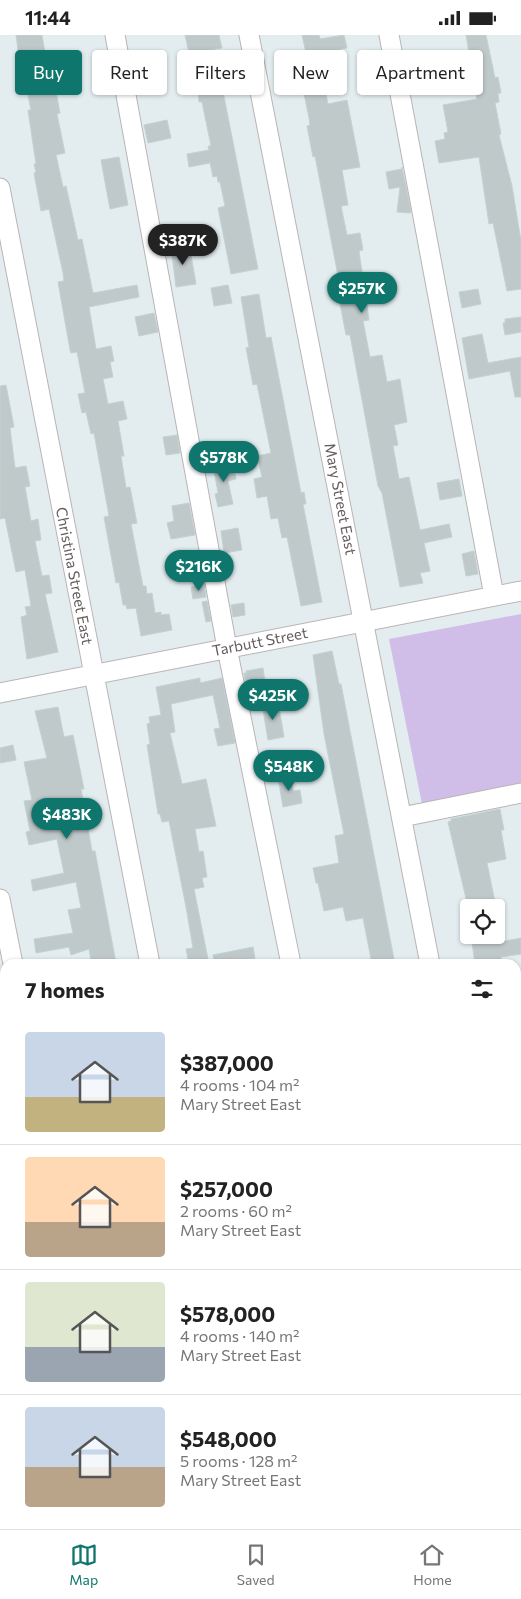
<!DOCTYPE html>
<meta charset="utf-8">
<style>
:root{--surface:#fff;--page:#f2f2f2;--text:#222;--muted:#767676;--line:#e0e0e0;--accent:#0f766e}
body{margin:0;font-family:Commissioner,sans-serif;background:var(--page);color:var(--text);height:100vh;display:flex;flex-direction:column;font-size:19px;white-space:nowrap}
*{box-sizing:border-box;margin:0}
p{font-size:16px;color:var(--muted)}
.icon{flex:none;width:28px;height:28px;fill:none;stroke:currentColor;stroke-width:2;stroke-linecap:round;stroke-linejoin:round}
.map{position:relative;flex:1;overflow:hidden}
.details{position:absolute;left:0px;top:924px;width:521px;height:571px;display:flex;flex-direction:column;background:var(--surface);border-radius:15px 15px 0 0;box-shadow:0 1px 4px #0004}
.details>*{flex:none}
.hud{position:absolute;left:15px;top:15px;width:491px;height:45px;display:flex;gap:10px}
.tools{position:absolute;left:460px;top:864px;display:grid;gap:10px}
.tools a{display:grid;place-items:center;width:45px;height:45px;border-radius:5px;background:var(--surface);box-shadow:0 1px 4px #0004;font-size:25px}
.price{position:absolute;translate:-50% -42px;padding:0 11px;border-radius:18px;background:var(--accent);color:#fff;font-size:16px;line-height:32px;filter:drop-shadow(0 1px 2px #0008)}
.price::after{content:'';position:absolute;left:50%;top:30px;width:15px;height:11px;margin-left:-8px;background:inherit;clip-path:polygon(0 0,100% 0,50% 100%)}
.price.active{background:#222;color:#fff}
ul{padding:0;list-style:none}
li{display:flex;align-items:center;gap:15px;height:125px;padding:0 25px}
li+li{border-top:1px solid var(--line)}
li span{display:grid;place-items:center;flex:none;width:140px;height:100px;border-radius:5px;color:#555}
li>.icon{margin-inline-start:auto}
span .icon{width:60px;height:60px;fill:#fffc;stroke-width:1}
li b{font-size:21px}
h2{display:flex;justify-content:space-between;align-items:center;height:60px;padding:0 25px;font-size:21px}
.tag{padding:0 18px;border-radius:5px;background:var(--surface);box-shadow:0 1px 4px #0004;font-size:18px;line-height:45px}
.tag.active{background:var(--accent);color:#fff}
.status{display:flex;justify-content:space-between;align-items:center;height:35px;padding:0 25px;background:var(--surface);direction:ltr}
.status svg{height:14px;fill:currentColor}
.dock{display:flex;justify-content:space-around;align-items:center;height:70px;border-top:1px solid var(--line);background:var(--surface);font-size:14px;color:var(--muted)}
.dock a{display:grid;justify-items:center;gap:2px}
.dock .active{color:var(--accent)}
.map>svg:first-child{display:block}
</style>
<div class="status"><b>11:44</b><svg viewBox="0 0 49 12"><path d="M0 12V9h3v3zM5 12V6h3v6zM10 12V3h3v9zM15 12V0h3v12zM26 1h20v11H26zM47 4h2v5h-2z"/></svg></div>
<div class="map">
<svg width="521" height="1494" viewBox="0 0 521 1494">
<rect width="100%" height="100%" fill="#e3edef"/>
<path fill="#d1bee8" d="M 521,579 L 521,755 L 423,774 L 389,604 Z"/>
<path fill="#c0c9ca" stroke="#c1d2d4" d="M 16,0 L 42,0 L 48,37 L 67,34 L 69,48 L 55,51 L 60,78 L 57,79 L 65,118 L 56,120 L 63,152 L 66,151 L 78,205 L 82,204 L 93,258 L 137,250 L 139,262 L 89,272 L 96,314 L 111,311 L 114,326 L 110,327 L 113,342 L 103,344 L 108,369 L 123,366 L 127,384 L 118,386 L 124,421 L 121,421 L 126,453 L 130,452 L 137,488 L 131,489 L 143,551 L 146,551 L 147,559 L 152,558 L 155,578 L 161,577 L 161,580 L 169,579 L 172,595 L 141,601 L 136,573 L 127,574 L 126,570 L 123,570 L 119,547 L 116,548 L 104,482 L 109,481 L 94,398 L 91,399 L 86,377 L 82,378 L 78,359 L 85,358 L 77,317 L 71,318 L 70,315 L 58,247 L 64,246 L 63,238 L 49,174 L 41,176 L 34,138 L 36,137 L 34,129 L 36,129 L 28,75 L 31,75 L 23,36 L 21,37 Z
M 185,0 L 219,0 L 222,13 L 189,18 Z
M 302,0 L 319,0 L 320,4 L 344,0 L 347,13 L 318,19 L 328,69 L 347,65 L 360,132 L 342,135 L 348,170 L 341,171 L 347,200 L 360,198 L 363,215 L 359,216 L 369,285 L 363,286 L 370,322 L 382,320 L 387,347 L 400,344 L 407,387 L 394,390 L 398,410 L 393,411 L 399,444 L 409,442 L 420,495 L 449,489 L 452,502 L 424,508 L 430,536 L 420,538 L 423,548 L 400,552 L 382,458 L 378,451 L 350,300 L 346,300 L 339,263 L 334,264 L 331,247 L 339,246 L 315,121 L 313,122 L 307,91 L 310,90 L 309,83 L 296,20 L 306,18 Z
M 466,0 L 486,0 L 495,43 L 498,42 L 501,58 L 498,58 L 499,67 L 495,68 L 501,99 L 499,100 L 512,151 L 521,206 L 521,254 L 507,256 L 493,188 L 489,189 L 479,122 L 439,128 L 435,106 L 445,104 L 444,98 L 448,97 L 443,70 L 477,64 Z
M 143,33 L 146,46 L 135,48 L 133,35 Z
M 219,36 L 258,234 L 231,239 L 218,173 L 225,171 L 220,147 L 218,147 L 217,141 L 213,142 L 210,128 L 189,132 L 187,119 L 209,115 L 208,111 L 211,111 L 202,67 L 199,67 L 197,41 Z
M 167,85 L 171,103 L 148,108 L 144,90 Z
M 119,122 L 128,170 L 110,174 L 101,125 Z
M 402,132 L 411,176 L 410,178 L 397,177 L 400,152 L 389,154 L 386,137 L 402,134 Z
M 189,208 L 196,249 L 176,252 L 171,212 Z
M 228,250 L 232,268 L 214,271 L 211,253 Z
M 478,254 L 481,269 L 462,273 L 459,257 Z
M 259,259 L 266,303 L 271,302 L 301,458 L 304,457 L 306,469 L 303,469 L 322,567 L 301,571 L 287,502 L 282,503 L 278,483 L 271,484 L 267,461 L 257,463 L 254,444 L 262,442 L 257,421 L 271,418 L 257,349 L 253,350 L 246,313 L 249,312 L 241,262 Z
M 154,278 L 158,297 L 139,301 L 135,282 Z
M 521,282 L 521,297 L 505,300 L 503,288 L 505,288 L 505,284 Z
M 482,299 L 488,328 L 521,322 L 521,362 L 515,362 L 510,336 L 469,344 L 462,303 Z
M 6,350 L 14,392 L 10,393 L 15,433 L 26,431 L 30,451 L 25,452 L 31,486 L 38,484 L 41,505 L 35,506 L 42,541 L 49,540 L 52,558 L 45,559 L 58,617 L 27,624 L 21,582 L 27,580 L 25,572 L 31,571 L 25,535 L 16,537 L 5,483 L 0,484 L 0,351 Z
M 177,400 L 180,418 L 166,420 L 163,402 Z
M 232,426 L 236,444 L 228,446 L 233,469 L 218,472 L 215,459 L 218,458 L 213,430 Z
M 459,444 L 462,461 L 440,465 L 437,448 Z
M 189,468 L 195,500 L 171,504 L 167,488 L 174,486 L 172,471 Z
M 238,493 L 242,515 L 224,518 L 221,496 Z
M 474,516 L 478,539 L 466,541 L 462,519 Z
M 204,549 L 206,562 L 193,564 L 191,552 Z
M 207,566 L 211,586 L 206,587 L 202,567 Z
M 244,568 L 245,580 L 233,582 L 231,570 Z
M 332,616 L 339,649 L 341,649 L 395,929 L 372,929 L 363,883 L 346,886 L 343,872 L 324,876 L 318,848 L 316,848 L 313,833 L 339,828 L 335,801 L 344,799 L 324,699 L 313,620 Z
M 263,633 L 265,647 L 246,651 L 244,638 L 247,638 L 246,636 Z
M 200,643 L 200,648 L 222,643 L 235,708 L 218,711 L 214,694 L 220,693 L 213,660 L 171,669 L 175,697 L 170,698 L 182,749 L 206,744 L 216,791 L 195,794 L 199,817 L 203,816 L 207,842 L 202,843 L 204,852 L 194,854 L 209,929 L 189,929 L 186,914 L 193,913 L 186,872 L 169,786 L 162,787 L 160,779 L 158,779 L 147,710 L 150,709 L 147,689 L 150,688 L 149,682 L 161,680 L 156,652 Z
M 278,666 L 284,702 L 268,705 L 262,669 Z
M 58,672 L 64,702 L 73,700 L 78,724 L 84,754 L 81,754 L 92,816 L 95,816 L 116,928 L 99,929 L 98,925 L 91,926 L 89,914 L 71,920 L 69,912 L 36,918 L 34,904 L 73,898 L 68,875 L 81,873 L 76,847 L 33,856 L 31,845 L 64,838 L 57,804 L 29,810 L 26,797 L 30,796 L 24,766 L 32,765 L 24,727 L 47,723 L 35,676 Z
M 13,710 L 16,725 L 0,728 L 0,713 Z
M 291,741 L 293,756 L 300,755 L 302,768 L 283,772 L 278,743 Z
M 500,774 L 504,795 L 501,795 L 506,824 L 487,828 L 496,872 L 468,872 L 448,787 L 451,786 L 451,784 Z
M 471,900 L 499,900 L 500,907 L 521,903 L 521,919 L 501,922 L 502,929 L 475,929 Z
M 253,912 L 255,923 L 215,929 L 213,920 Z"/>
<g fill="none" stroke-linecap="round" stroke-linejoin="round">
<defs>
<path id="minor" d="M 115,0 L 227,613 L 291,929
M 249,0 L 430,929
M 389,0 L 494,561
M 0,153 L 150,929
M 0,658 L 521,556
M 402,782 L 521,758
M 0,864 L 13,929
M 516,1368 L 521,1392
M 126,1490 L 127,1494
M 262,1490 L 262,1494"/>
<path id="major" d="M 0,1459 L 5,1461
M 83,1490 L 94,1494"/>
</defs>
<use href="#minor" stroke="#bbb4b4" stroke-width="21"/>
<use href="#major" stroke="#51dffb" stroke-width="25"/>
<use href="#minor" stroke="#fff" stroke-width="19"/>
<use href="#major" stroke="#a8e7ff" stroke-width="22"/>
</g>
<g text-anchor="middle" stroke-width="4.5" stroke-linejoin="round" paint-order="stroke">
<g font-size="15" fill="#655b5b" stroke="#fff">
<text transform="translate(340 464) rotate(79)" y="5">Mary Street East</text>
<text transform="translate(74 541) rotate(79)" y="5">Christina Street East</text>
<text transform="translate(260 607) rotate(-11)" y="5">Tarbutt Street</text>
</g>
</g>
</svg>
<div class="tools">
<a><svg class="icon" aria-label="locate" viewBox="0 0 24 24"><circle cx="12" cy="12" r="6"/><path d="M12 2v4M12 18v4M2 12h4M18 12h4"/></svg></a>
</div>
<b class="price active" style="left:183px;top:231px">$387K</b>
<b class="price" style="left:362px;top:279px">$257K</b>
<b class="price" style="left:224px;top:448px">$578K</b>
<b class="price" style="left:199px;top:557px">$216K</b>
<b class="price" style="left:273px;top:686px">$425K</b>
<b class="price" style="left:289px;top:757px">$548K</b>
<b class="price" style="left:67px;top:805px">$483K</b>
<div class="hud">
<a class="tag active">Buy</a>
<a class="tag">Rent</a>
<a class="tag">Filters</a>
<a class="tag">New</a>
<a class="tag">Apartment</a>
</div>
<section class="details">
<h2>7 homes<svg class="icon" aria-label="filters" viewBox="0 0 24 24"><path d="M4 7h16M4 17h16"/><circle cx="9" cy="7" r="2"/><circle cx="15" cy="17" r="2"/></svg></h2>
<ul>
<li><span style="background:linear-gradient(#c9d6e8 65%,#c2b280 0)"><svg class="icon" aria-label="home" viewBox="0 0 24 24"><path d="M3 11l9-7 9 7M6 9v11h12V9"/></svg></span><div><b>$387,000</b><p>4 rooms · 104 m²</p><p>Mary Street East</p></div></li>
<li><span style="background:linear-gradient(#ffd9b3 65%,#b9a48a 0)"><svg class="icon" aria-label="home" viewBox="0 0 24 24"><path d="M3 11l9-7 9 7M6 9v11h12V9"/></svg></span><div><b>$257,000</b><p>2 rooms · 60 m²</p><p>Mary Street East</p></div></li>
<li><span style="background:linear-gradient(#dfe7d0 65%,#9aa5b1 0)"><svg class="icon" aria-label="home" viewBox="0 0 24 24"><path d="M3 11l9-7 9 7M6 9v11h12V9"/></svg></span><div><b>$578,000</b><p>4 rooms · 140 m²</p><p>Mary Street East</p></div></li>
<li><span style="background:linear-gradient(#c9d6e8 60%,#b9a48a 0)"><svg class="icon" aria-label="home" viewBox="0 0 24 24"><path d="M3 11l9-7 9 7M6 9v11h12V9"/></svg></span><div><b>$548,000</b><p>5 rooms · 128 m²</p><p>Mary Street East</p></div></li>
</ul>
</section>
</div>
<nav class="dock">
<a class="active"><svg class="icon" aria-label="map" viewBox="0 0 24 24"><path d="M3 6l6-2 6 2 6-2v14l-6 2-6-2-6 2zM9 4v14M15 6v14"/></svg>Map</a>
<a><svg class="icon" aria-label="saved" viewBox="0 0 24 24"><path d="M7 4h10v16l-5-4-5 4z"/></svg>Saved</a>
<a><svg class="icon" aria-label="home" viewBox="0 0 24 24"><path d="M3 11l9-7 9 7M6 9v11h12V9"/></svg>Home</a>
</nav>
